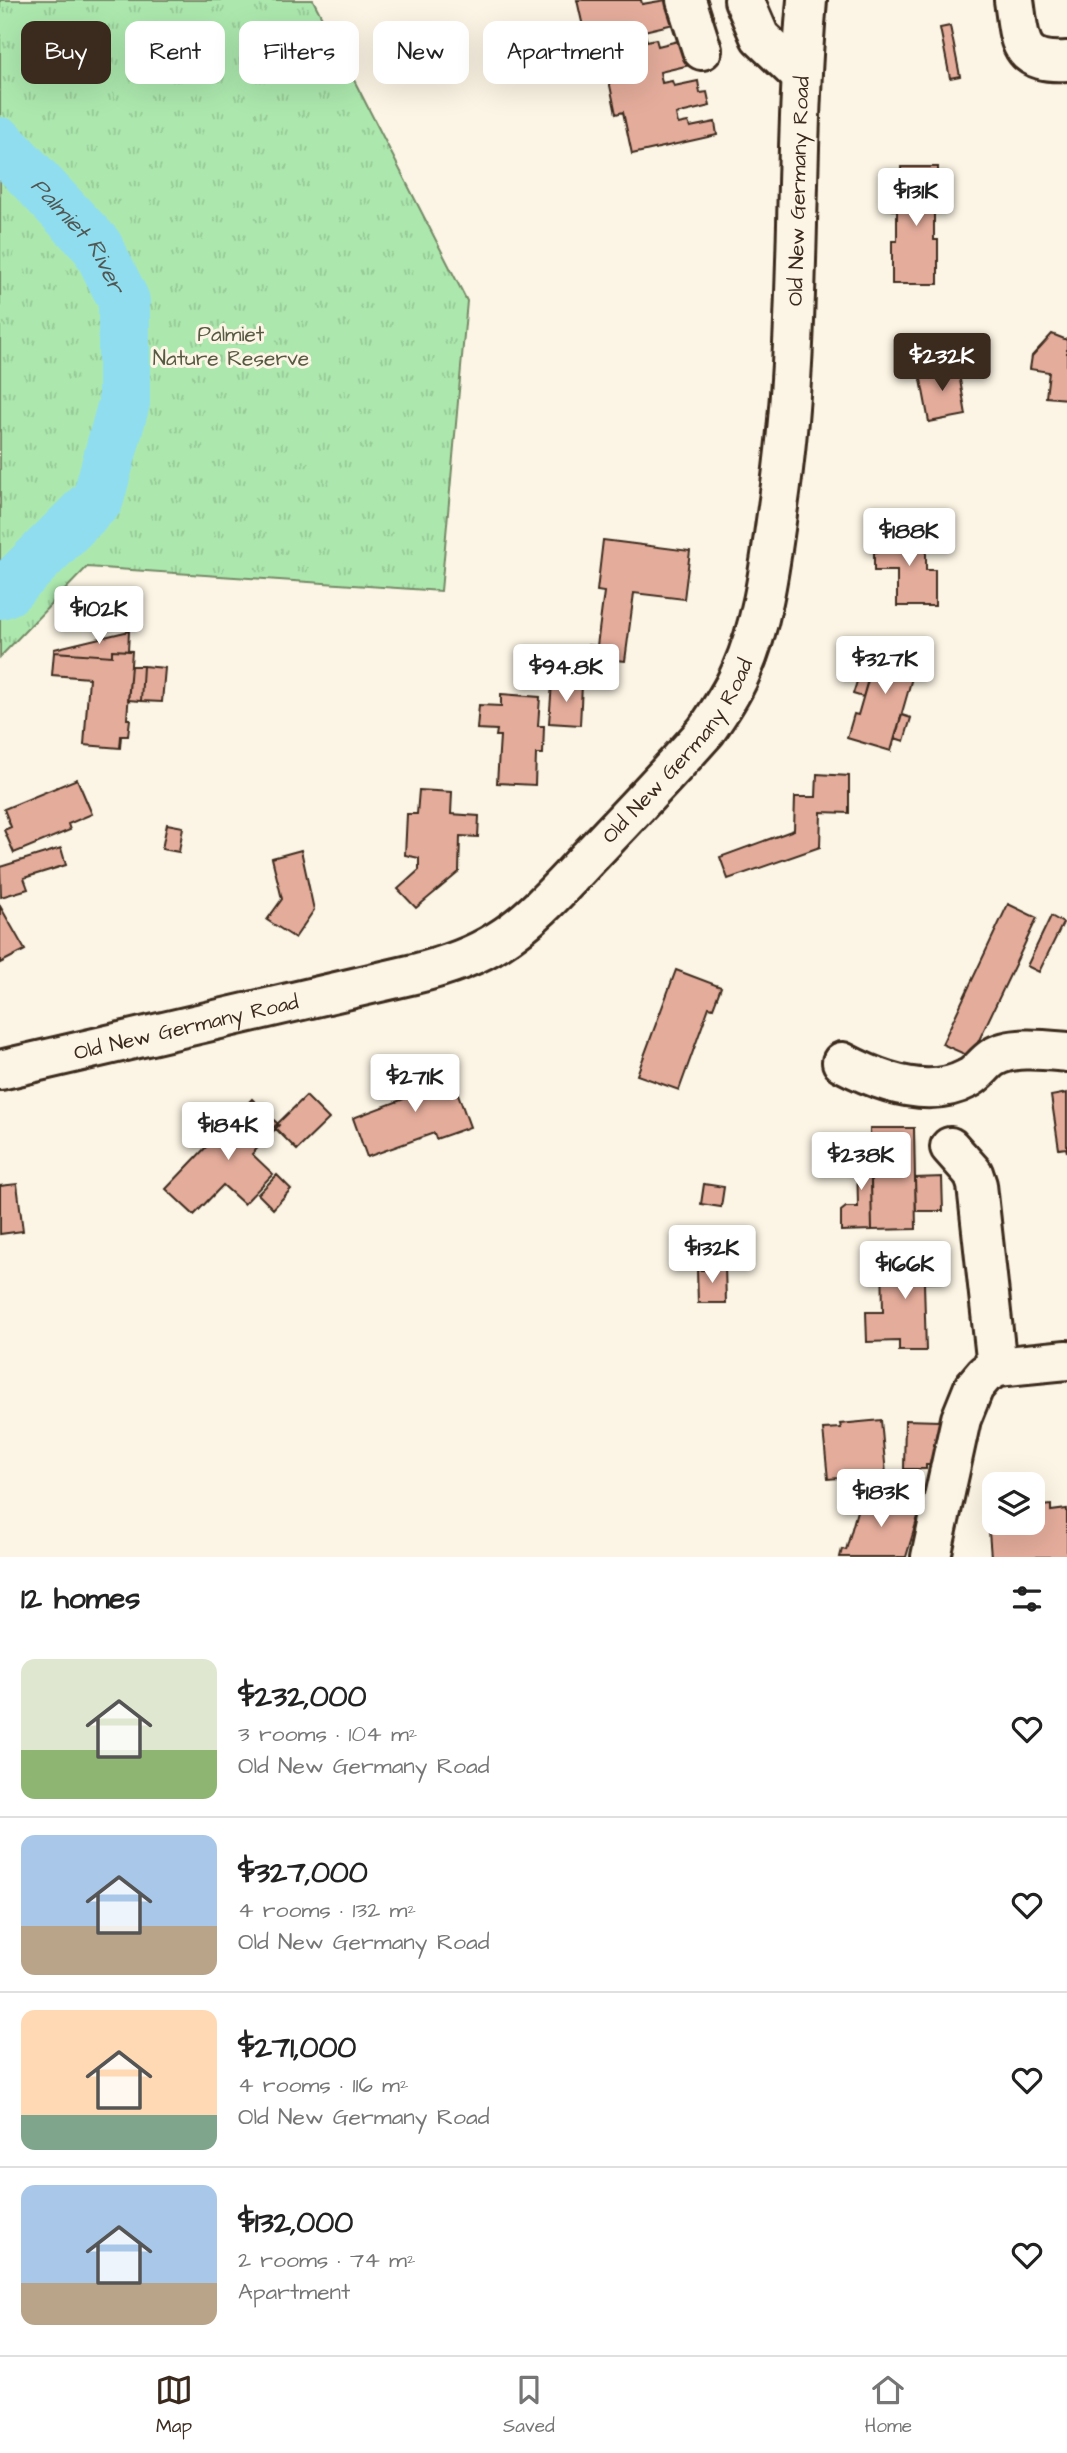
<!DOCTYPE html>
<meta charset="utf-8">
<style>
:root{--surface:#fff;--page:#f6f6f6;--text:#222;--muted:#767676;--line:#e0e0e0;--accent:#3b2a1e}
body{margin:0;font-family:"Architects Daughter",sans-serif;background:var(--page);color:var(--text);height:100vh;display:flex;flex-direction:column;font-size:26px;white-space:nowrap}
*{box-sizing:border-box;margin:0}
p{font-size:23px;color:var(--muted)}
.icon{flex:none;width:38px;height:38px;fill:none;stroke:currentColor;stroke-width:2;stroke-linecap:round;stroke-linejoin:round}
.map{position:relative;height:1557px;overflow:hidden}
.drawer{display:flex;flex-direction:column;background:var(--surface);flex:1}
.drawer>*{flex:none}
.hud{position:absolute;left:21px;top:21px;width:700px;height:63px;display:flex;gap:14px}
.buttons{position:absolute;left:982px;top:1472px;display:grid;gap:14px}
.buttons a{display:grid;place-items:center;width:63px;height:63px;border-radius:14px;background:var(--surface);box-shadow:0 7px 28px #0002;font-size:35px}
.price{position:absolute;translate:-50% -60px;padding:0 16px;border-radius:7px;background:#fff;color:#222;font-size:23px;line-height:46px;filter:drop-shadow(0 2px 4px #0008)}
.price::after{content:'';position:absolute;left:50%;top:42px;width:21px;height:16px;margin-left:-10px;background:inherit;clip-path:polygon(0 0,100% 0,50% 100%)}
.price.current{background:var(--accent);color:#fff}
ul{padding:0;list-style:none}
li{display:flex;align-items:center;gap:21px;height:175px;padding:0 21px}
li+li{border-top:2px solid var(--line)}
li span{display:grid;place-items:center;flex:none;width:196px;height:140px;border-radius:14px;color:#555}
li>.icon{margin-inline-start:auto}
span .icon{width:84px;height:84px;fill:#fffc;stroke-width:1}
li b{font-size:30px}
h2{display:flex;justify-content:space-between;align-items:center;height:84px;padding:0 21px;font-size:30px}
.pill{padding:0 24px;border-radius:14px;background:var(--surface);box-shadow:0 7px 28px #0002;font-size:24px;line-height:63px}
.pill.current{background:var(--accent);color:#fff}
.menu{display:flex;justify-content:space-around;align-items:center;height:98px;border-top:2px solid var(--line);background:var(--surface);font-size:19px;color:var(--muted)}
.menu a{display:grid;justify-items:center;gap:4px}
.menu .current{color:var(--accent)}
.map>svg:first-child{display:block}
</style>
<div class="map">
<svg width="1067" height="1557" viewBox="0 0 1067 1557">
<defs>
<pattern id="grass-tufts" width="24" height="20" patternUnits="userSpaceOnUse" patternTransform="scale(1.75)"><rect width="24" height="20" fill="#ace8ae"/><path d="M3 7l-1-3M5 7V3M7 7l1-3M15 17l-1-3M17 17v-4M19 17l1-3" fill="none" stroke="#95c795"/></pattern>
</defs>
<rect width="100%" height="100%" fill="#fcf5e5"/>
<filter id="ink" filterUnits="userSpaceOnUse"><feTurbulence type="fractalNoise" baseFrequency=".0143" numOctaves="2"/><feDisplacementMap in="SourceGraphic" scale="14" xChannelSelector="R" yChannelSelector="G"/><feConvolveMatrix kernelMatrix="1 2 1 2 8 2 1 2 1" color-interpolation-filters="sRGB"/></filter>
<g filter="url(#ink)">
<path fill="url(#grass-tufts)" stroke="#748966" stroke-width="2" d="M 0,0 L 313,0 L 467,301 L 441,591 L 87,567 L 0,657 Z"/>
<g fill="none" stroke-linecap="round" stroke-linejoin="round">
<path stroke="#90ddf0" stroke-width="52" id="s1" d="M 0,143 L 97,246 L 124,301 L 124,403 L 98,499 L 7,590 L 0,593"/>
</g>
<path fill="#e4ac9b" stroke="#3b2a1e" stroke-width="2" d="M 577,0 L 641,0 L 642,4 L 666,0 L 668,11 L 675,9 L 678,23 L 644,31 L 647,41 L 656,39 L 658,46 L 682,40 L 694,64 L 660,72 L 662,83 L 672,81 L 674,86 L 698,81 L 700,93 L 707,92 L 710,106 L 676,114 L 678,124 L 688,122 L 690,127 L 715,122 L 717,135 L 632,154 L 623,112 L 616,114 L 607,71 L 600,72 L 590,30 L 584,31 Z
M 950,26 L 960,76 L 950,78 L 940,28 Z
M 901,167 L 938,167 L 938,194 L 934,194 L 934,240 L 938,240 L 938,284 L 892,284 L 892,241 L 897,241 L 897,210 L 893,210 L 893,196 L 896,197 L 897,193 L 902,193 Z
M 1052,334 L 1067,340 L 1067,399 L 1046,397 L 1049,372 L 1030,369 L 1032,356 Z
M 943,364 L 944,370 L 958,368 L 966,415 L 929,422 L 919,369 Z
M 877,531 L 887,531 L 888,552 L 877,552 Z
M 887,531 L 926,531 L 926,570 L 935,570 L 935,606 L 897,606 L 897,571 L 874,571 L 874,552 L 888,552 Z
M 603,540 L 690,551 L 684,599 L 634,593 L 625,661 L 587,657 L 588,645 L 597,646 L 604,592 L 597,591 Z
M 129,631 L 128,651 L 112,650 L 112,656 L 54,652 L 54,649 Z
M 880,639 L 920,650 L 891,751 L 847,738 L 854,714 L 858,715 Z
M 112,650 L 132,651 L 127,719 L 130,719 L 128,736 L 121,736 L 120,748 L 84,745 L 89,678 L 52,675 L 54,652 L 112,656 Z
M 131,666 L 143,666 L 141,701 L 128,700 Z
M 143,666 L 165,668 L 162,702 L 141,701 Z
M 862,666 L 871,669 L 863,697 L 853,694 Z
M 552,683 L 582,685 L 580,725 L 549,723 Z
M 501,694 L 540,697 L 538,726 L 544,726 L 543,754 L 536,754 L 535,785 L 497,783 L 500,736 L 496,736 L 497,730 L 477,729 L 479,705 L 501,706 Z
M 902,715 L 911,718 L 904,741 L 895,738 Z
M 817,774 L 849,776 L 849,813 L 821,812 L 820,847 L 728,879 L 720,857 L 794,830 L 795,797 L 816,797 Z
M 77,779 L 92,814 L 68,824 L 70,830 L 14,853 L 4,830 L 11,827 L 4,809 Z
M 419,790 L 452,792 L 451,814 L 479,816 L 478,837 L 460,836 L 459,872 L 416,908 L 398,889 L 419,870 L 419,858 L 405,855 L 407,814 L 417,814 Z
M 167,824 L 183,827 L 179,852 L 162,849 Z
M 61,848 L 66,865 L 24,878 L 28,889 L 1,897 L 0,867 Z
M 301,850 L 314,910 L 295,938 L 267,920 L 282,899 L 272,858 Z
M 1008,904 L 1037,918 L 971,1057 L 942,1044 Z
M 0,906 L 25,950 L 0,963 Z
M 1051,916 L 1063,923 L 1039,972 L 1027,966 Z
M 676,970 L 721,987 L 713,1008 L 709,1007 L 679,1090 L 637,1075 Z
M 446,1061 L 470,1127 L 436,1139 L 434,1133 L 367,1157 L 353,1118 L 420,1093 L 412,1073 Z
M 1067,1093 L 1067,1152 L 1066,1148 L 1059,1149 L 1051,1096 Z
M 306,1096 L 329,1119 L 297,1150 L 274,1127 Z
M 252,1099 L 279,1125 L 252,1154 L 273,1174 L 244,1204 L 223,1185 L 194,1215 L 166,1189 Z
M 870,1128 L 914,1128 L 916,1229 L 872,1230 Z
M 870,1139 L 872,1230 L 841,1231 L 841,1211 L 846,1207 L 858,1207 L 857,1156 L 851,1143 L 855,1140 Z
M 277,1175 L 291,1189 L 273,1209 L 258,1194 Z
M 942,1177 L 943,1211 L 916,1211 L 915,1178 Z
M 17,1184 L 23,1231 L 0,1234 L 0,1186 Z
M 704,1184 L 724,1187 L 721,1207 L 701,1204 Z
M 944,1256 L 945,1282 L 924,1283 L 926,1351 L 899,1351 L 899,1341 L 867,1342 L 866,1312 L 883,1312 L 882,1258 Z
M 711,1265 L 725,1265 L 726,1303 L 698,1303 L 697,1270 L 710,1270 Z
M 881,1420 L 886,1474 L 828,1479 L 823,1429 L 841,1428 L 840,1424 Z
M 905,1420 L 940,1421 L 939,1465 L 926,1465 L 926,1469 L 904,1469 Z
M 903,1488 L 924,1494 L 920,1510 L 898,1503 Z
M 862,1493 L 920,1510 L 906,1557 L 840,1557 L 842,1549 L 846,1550 Z
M 1051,1505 L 1051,1511 L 1067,1509 L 1067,1557 L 991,1557 L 988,1519 L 994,1519 L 994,1522 L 1032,1522 L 1032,1507 Z"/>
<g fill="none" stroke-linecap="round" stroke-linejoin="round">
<defs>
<g id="minor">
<path d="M 686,0 L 702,50"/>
<path d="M 744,0 L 760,37 L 800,75"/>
<path d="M 1014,0 C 1020,41 1017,64 1067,61"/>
<path d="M 842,1062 C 878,1081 928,1100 967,1079 C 977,1075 983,1064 992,1058 C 1011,1045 1046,1050 1067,1052"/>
<path id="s2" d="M 0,1070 L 414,974 C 443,967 472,958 498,941 C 532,920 561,887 589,857 C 628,816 668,774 706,731 C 719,712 732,693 741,672 C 764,620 770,563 778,507 C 803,339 792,169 807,0"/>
<path d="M 950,1147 L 973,1173 L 977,1185 L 997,1367"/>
<path d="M 931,1557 L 961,1419 L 974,1387 L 985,1374 L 997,1367 L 1067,1360"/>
</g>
</defs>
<use href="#minor" stroke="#3b2a1e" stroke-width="44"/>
<use href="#minor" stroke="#fcf5e5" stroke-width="38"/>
</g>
</g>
<g text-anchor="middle" stroke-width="6" stroke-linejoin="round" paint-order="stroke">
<g font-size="21" fill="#3b2a1e" stroke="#fcf5e5">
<text dy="7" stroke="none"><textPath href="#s2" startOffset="1367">Old New Germany Road</textPath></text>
<text dy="7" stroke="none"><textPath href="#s2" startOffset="779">Old New Germany Road</textPath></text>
<text dy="7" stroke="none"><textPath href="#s2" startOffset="191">Old New Germany Road</textPath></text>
</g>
<g font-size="21" fill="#575a42" stroke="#fcf5e5">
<text x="231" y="341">Palmiet<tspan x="231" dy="24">Nature Reserve</tspan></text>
</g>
<g font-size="23" font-style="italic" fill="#505752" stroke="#fcf5e5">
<text dy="8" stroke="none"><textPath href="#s1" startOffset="122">Palmiet River</textPath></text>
</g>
</g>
</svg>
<div class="buttons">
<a><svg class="icon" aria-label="layers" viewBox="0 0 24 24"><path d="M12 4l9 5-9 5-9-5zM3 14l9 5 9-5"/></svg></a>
</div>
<b class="price" style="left:916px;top:228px">$131K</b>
<b class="price current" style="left:942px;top:393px">$232K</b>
<b class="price" style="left:909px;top:568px">$188K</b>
<b class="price" style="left:99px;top:646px">$102K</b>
<b class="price" style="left:885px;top:696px">$327K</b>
<b class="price" style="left:566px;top:704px">$94.8K</b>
<b class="price" style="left:415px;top:1114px">$271K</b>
<b class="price" style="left:228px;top:1162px">$184K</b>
<b class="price" style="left:861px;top:1192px">$238K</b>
<b class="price" style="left:712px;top:1285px">$132K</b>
<b class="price" style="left:905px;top:1301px">$166K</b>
<b class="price" style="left:881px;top:1529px">$183K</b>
<div class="hud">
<a class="pill current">Buy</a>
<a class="pill">Rent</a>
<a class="pill">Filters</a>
<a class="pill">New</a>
<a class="pill">Apartment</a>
</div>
</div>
<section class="drawer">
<h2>12 homes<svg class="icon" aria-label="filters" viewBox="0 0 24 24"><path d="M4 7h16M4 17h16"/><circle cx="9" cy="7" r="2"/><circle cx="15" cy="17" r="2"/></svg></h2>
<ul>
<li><span style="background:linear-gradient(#dfe7d0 65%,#8fb573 0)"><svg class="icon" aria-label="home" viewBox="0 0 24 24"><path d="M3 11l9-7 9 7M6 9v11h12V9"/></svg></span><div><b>$232,000</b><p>3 rooms · 104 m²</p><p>Old New Germany Road</p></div><svg class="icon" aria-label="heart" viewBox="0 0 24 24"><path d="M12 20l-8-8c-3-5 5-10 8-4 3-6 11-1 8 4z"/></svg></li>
<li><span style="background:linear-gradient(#a9c7e8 65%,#b9a48a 0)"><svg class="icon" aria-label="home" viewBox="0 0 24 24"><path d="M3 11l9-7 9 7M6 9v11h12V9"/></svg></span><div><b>$327,000</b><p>4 rooms · 132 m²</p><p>Old New Germany Road</p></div><svg class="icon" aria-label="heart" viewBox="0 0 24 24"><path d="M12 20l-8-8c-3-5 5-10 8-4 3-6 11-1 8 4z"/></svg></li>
<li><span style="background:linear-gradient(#ffd9b3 75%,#7fa58c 0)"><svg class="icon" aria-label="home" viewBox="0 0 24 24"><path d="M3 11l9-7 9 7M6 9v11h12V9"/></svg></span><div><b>$271,000</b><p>4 rooms · 116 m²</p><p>Old New Germany Road</p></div><svg class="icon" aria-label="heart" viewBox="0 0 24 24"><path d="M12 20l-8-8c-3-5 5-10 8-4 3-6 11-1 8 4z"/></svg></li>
<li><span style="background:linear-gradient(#a9c7e8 70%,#b9a48a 0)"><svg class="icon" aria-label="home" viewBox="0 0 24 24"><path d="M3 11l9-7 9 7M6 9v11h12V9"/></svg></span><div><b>$132,000</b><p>2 rooms · 74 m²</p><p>Apartment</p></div><svg class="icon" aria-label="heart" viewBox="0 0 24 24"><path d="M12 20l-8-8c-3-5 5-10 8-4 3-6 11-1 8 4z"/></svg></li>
</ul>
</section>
<nav class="menu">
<a class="current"><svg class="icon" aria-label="map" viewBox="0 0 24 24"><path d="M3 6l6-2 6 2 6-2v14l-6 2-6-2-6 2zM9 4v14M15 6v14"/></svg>Map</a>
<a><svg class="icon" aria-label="saved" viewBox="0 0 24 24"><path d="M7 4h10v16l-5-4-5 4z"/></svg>Saved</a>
<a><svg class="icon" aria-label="home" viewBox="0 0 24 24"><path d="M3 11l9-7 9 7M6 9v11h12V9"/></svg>Home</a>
</nav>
